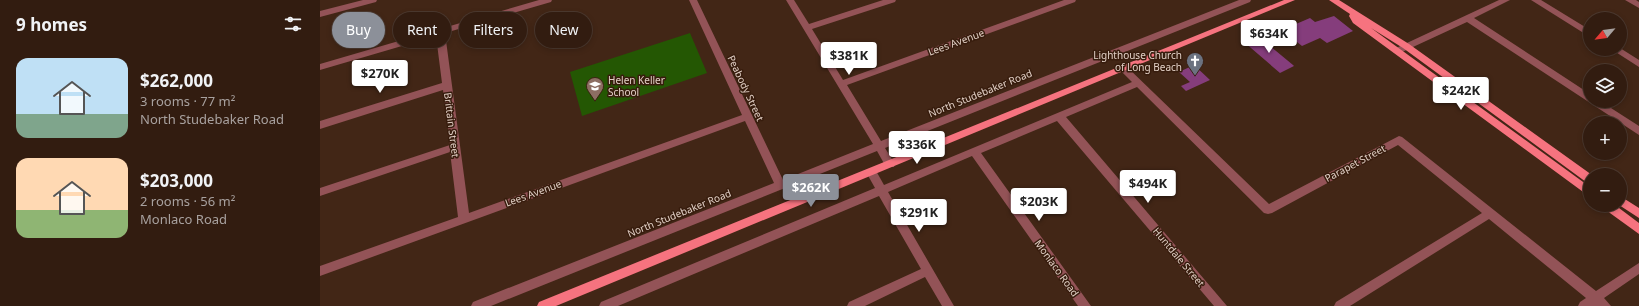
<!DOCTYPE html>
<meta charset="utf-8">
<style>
:root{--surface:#321c10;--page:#3a2519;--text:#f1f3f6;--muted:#a8a19f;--line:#4d3a30;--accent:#8c9099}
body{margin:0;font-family:"Noto Sans",sans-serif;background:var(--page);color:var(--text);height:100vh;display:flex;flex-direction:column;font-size:15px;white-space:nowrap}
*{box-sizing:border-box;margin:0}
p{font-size:13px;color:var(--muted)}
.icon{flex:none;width:22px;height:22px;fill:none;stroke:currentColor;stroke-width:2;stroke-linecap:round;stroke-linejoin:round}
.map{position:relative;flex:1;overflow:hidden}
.drawer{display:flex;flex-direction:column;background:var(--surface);width:320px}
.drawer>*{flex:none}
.guide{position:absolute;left:12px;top:12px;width:380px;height:36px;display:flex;gap:8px}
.needle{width:26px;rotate:241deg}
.fabs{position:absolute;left:1263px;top:12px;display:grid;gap:8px}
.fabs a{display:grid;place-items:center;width:44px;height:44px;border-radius:50%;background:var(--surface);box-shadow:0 2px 6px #0003,0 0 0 1px var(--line);font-size:20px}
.price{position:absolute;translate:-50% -34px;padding:0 9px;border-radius:4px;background:#fff;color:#222;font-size:13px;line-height:26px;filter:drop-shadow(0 1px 2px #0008)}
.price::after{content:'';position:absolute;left:50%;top:24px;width:12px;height:9px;margin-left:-6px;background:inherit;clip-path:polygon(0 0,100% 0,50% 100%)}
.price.on{background:var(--accent);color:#fff}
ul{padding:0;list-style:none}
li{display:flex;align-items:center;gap:12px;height:100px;padding:0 16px}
li span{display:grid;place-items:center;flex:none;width:112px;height:80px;border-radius:12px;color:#555}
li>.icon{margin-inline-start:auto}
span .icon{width:48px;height:48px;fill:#fffc;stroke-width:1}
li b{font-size:17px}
h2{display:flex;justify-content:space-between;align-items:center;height:48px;padding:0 16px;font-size:17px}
.tag{padding:0 14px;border-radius:18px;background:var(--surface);box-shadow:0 2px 6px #0003,0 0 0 1px var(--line);font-size:14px;line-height:36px}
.tag.on{background:var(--accent);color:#fff}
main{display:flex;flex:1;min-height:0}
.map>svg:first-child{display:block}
</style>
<main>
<section class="drawer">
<h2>9 homes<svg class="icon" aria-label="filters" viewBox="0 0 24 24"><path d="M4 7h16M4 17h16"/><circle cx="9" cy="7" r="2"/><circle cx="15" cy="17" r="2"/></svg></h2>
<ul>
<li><span style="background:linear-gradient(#bfe0f5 70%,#7fa58c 0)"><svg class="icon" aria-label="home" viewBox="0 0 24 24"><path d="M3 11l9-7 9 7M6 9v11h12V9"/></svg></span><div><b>$262,000</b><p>3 rooms · 77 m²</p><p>North Studebaker Road</p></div></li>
<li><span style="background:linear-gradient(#ffd9b3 65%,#8fb573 0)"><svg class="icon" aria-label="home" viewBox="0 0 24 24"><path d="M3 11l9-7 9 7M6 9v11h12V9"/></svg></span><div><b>$203,000</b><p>2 rooms · 56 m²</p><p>Monlaco Road</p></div></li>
</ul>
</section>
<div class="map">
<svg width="1319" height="306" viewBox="0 0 1319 306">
<rect width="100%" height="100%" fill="#422616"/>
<path fill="#245703" d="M 370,33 L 387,73 L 262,116 L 250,72 Z"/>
<path fill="#853d7c" d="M 1014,16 L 1033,31 L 1007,43 L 1000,38 L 982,46 L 962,30 L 990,18 L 995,22 Z
M 938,36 L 973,65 L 974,66 L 960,73 L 924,42 Z
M 874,65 L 890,80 L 866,91 L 861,86 L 870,82 L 859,72 Z"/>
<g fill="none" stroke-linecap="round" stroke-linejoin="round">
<path fill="#935357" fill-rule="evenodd" d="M 43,0 L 57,0 L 56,2 L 0,17 L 0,11 Z
M 219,0 L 232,0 L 231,2 L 125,33 L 149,213 L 422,115 L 369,0 L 377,0 L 463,180 L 553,144 L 466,0 L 474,0 L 489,24 L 563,0 L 576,0 L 575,2 L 492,29 L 523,80 L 744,0 L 756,0 L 755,2 L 527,85 L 561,141 L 919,0 L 931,0 L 930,2 L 565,148 L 575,164 L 574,167 L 566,167 L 557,151 L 171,306 L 151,306 L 153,302 L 454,183 L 425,121 L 0,276 L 0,266 L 138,217 L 130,152 L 0,196 L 0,188 L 130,145 L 123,90 L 0,129 L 0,121 L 122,83 L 116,36 L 0,70 L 0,64 Z
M 1179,0 L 1190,0 L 1154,18 L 1270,94 L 1270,101 L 1280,101 L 1319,126 L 1319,135 L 1147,22 L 1080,53 L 1074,53 L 1073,51 L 1074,49 Z
M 1211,0 L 1221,0 L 1270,30 L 1270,37 Z
M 1305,0 L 1316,0 L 1319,2 L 1319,8 Z
M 1300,48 L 1319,60 L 1319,67 L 1291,49 Z
M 803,65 L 806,66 L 949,204 L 1079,136 L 1082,137 L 1276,291 L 1319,263 L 1319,274 L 1284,298 L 1291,306 L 1258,306 L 1260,302 L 1266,298 L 1169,219 L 1030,306 L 1014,306 L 1016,302 L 1162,213 L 1078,145 L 952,213 L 948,214 L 944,213 L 817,87 L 746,117 L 907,306 L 894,306 L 737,121 L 661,153 L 771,306 L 758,306 L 652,156 L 568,192 L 634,306 L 622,306 L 605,277 L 545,306 L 527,306 L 529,302 L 601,269 L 559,196 L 298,306 L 279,306 L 281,302 L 555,188 L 546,172 L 547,169 L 555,169 L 564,185 L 812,82 L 798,68 Z"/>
<path fill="#f6737f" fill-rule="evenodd" d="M 964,0 L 975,0 L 236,306 L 217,306 L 219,302 Z
M 1009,0 L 1019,0 L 1089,44 L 1272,175 L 1270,175 L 1270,183 L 1266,182 L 1083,48 L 1051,28 L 1270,187 L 1270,197 L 1033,23 L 1029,16 L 1030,14 Z
M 1300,196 L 1319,208 L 1319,218 L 1299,205 Z
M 1282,205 L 1295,205 L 1319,223 L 1319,234 L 1283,208 Z"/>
</g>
<defs>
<symbol id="church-pin" viewBox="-11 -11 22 30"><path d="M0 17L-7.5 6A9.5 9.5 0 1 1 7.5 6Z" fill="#6b7280" stroke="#371c0d"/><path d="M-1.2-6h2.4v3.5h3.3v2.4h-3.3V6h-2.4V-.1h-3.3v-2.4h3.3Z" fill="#fff"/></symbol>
<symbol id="school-pin" viewBox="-11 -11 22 30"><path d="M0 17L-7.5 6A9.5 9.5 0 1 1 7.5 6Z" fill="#8d6e63" stroke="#371c0d"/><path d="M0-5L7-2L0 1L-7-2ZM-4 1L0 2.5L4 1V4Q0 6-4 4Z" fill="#fff"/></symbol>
</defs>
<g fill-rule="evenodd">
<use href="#church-pin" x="865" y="51" width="20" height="27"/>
<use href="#school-pin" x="265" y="76" width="20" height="27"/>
</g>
<g text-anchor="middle" stroke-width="3" stroke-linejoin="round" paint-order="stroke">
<g font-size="10" fill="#e2d0c6" stroke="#371c0d">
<text transform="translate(636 42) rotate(-20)" y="4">Lees Avenue</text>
<text transform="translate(426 88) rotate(65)" y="4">Peabody Street</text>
<text transform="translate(660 93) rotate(-22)" y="4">North Studebaker Road</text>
<text transform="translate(132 125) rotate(83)" y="4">Brittain Street</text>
<text transform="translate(1035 163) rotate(-28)" y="4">Parapet Street</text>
<text transform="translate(213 193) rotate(-20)" y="4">Lees Avenue</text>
<text transform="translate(359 213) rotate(-22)" y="4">North Studebaker Road</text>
<text transform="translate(859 257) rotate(50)" y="4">Huntdale Street</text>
<text transform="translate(737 268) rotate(54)" y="4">Monlaco Road</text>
</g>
<g font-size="10" fill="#e2d0c6" stroke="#371c0d" text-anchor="end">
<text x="862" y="59">Lighthouse Church<tspan x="862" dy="12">of Long Beach</tspan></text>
<text x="288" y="84" text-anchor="start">Helen Keller<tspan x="288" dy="12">School</tspan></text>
</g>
</g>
</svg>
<div class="fabs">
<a><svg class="needle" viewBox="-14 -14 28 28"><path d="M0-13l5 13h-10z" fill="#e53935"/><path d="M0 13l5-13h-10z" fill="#a8a19f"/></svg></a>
<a><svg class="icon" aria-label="layers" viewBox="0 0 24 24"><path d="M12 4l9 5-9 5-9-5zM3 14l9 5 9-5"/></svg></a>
<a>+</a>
<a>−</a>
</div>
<b class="price" style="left:949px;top:54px">$634K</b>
<b class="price" style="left:529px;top:76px">$381K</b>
<b class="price" style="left:60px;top:94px">$270K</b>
<b class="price" style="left:1141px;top:111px">$242K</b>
<b class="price" style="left:597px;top:165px">$336K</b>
<b class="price" style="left:828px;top:204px">$494K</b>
<b class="price on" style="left:491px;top:208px">$262K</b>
<b class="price" style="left:719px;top:222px">$203K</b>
<b class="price" style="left:599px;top:233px">$291K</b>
<div class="guide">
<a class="tag on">Buy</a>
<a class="tag">Rent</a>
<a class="tag">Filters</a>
<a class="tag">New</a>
</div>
</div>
</main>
